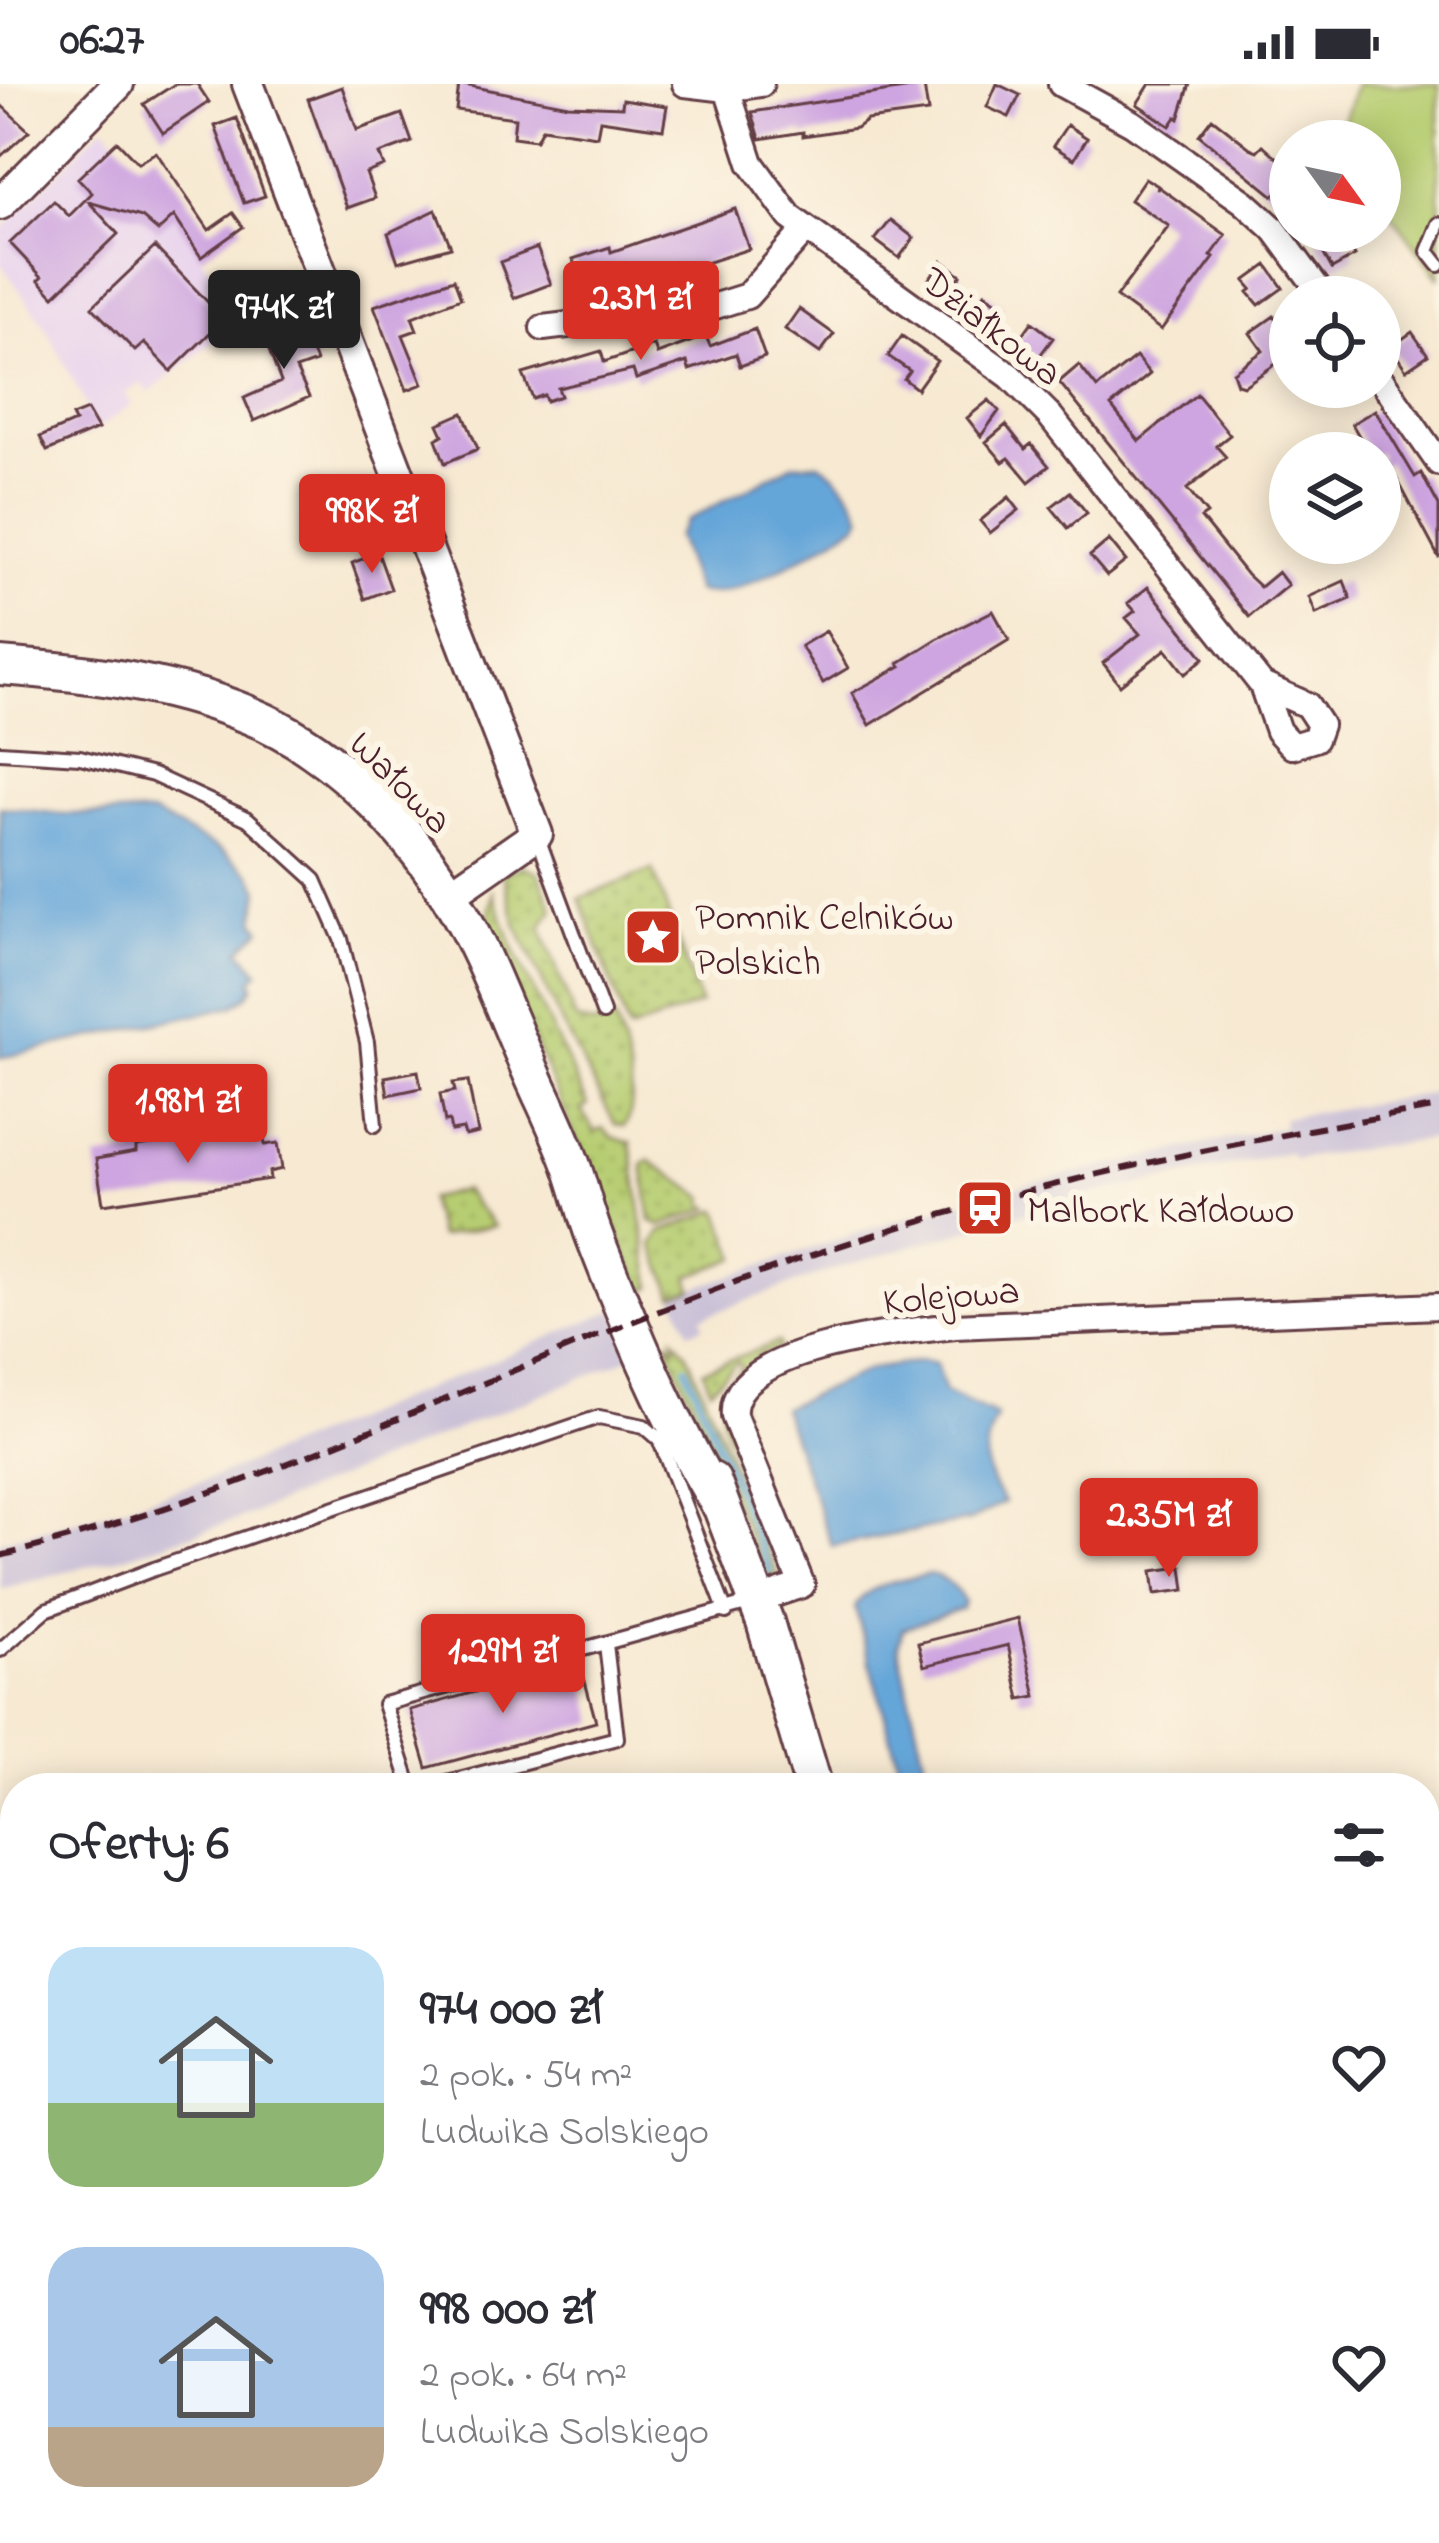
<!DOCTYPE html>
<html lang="pl">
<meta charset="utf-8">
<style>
:root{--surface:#fff;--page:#f2f2f3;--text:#2b2b33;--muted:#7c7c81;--accent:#d93025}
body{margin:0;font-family:"Indie Flower",sans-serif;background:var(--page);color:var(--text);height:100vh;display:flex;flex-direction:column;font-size:45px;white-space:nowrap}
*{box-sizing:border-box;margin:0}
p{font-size:39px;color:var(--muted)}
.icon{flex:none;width:66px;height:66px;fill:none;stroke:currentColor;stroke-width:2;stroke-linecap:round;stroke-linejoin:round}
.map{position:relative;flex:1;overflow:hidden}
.details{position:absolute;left:0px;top:1689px;width:1440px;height:771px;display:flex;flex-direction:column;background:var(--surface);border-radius:48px 48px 0 0;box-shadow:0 6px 30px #0003}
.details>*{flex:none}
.needle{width:78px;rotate:123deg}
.fabs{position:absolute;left:1269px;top:36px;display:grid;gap:24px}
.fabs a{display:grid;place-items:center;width:132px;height:132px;border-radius:50%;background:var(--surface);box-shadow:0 6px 30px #0003;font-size:60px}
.price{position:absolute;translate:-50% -102px;padding:0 27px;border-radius:12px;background:var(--accent);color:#fff;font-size:39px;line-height:78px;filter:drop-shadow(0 3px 6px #0008)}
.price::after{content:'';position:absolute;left:50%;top:72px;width:36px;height:27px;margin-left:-18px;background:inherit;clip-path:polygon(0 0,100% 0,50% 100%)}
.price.current{background:#222;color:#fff}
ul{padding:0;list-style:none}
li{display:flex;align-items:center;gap:36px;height:300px;padding:0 48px}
li span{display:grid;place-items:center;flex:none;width:336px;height:240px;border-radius:36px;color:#555}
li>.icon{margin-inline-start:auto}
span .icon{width:144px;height:144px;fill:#fffc;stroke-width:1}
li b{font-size:51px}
h2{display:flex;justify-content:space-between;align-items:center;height:144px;padding:0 48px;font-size:51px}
.status{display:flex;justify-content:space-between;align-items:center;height:84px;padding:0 60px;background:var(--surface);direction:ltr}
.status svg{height:33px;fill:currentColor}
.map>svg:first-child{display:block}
</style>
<div class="status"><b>06:27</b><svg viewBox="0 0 49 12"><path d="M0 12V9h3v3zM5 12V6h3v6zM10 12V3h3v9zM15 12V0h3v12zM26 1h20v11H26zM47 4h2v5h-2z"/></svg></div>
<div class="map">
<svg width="1439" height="2459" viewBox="0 0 1439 2459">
<defs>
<pattern id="grass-dots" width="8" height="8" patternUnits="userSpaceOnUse" patternTransform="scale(3)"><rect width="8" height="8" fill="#b7cd72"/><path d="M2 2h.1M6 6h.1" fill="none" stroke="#9fb063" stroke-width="1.8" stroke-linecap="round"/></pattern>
</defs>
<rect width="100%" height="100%" fill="#fcf5e5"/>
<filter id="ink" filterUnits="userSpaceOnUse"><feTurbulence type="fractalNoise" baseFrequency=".00833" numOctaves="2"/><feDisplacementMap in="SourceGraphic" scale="24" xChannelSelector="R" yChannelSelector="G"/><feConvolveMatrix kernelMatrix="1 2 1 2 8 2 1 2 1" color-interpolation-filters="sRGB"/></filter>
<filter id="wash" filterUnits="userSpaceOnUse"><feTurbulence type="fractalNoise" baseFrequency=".004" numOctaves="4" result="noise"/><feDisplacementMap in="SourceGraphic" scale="48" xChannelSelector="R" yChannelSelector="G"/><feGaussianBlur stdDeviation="2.7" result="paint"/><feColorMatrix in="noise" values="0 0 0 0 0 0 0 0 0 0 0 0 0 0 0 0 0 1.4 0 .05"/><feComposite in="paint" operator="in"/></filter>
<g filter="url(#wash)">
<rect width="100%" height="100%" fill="#f7e9d2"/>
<path fill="#e8d2ee" d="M 104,42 L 138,79 L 242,234 L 149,309 L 141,299 L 125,309 L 132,320 L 98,345 L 44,240 L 0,179 L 0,147 Z"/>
<path fill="#c9bfd7" d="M 1439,1008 L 1439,1054 L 1293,1075 L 1290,1068 L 1076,1114 L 840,1183 L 702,1233 L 704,1242 L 689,1248 L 674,1211 L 888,1139 L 1011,1104 L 1283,1043 L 1282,1034 Z
M 614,1226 L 634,1271 L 613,1281 L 239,1435 L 113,1476 L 0,1505 L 0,1457 L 101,1430 L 213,1394 Z"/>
<path fill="url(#grass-dots)" stroke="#80764e" stroke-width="3" d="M 523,782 L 539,789 L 553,825 L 541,843 L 576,936 L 593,941 L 615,935 C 624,960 642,1021 624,1042 L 615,1040 L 561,938 L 516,840 L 503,790 Z
M 653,786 L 700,920 L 629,947 L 580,814 Z
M 493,809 L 514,866 L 588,1021 L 581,1026 L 595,1048 L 603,1044 L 611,1053 L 631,1059 L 652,1203 L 642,1207 L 494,865 L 487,840 Z
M 649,1076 L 706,1114 L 704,1119 L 711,1124 L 660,1142 L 651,1137 L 643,1081 Z
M 463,1106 L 494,1142 L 439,1153 L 428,1115 Z
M 719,1126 L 737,1174 L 689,1192 L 693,1205 L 674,1211 L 653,1161 L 661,1148 Z
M 674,1254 L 686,1267 L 779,1493 L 765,1491 L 666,1258 L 669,1257 L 675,1267 Z
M 778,1258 L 780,1264 L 757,1273 L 738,1298 L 751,1401 C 731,1353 702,1326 742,1283 L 737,1278 L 710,1305 L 703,1286 Z"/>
<path fill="#b7cd72" stroke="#80764e" stroke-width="3" d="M 1356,0 L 1439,0 L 1439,193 L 1380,115 L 1380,57 L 1336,57 Z"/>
<path fill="#65a6d9" stroke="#586282" stroke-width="3" d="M 819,379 C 840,392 853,409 862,432 L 858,439 C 827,459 728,523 696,507 L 677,453 L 686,437 L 794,380 Z
M 0,723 L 62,730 L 153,730 L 221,766 L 251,790 L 260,806 L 255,836 L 262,845 L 240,866 L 259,888 L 252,895 L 254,901 L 248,912 L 233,922 L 0,974 Z
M 922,1277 L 936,1280 L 945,1308 L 997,1332 C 982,1364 981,1389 1004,1418 L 970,1437 L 832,1462 L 782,1324 L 871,1285 Z
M 930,1490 C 948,1494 954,1502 964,1517 L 962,1524 L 903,1545 L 898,1562 L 928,1693 L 935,1700 L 965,1704 L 905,1704 L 855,1524 C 866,1498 905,1496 930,1490 Z"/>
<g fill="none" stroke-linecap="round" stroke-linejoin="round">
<path stroke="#65a6d9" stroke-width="6" d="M 686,1283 L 770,1487"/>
</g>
<g id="blocks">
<path fill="#cea5e0" d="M 175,0 L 197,0 L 209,18 L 163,49 L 144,20 Z
M 459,0 L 568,21 L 622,23 L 623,15 L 667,22 L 663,45 L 600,36 L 597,52 L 542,44 L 536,56 L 513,53 L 515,34 L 456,26 Z
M 997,0 L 1020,11 L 1009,33 L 987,23 Z
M 1150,0 L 1190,0 L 1179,35 L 1176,33 L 1170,42 L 1137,20 Z
M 924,2 L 928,28 L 867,36 L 856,44 L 803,52 L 803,48 L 760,55 L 752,28 Z
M 342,3 L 357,46 L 402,30 L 412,58 L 379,70 L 384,82 L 366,89 L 375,114 L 347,124 L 308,15 Z
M 0,20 L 29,47 L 0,73 Z
M 237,34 L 265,112 L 244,119 L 215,42 Z
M 1212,34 L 1250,64 L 1257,67 L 1263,61 L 1290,85 L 1290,108 L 1282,102 L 1274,112 L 1199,51 Z
M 1067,41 L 1087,54 L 1074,75 L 1053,62 Z
M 117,57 L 138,79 L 156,68 L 209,146 L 233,129 L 243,143 L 201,173 L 174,132 L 158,147 L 142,133 L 89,118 L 118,150 L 54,212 L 39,196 L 42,193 L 10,159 L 54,117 L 69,132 L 92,109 L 78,94 Z
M 1145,94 L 1158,102 L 1157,106 L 1159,103 L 1226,151 L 1211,172 L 1214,174 L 1161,246 L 1116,213 L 1169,142 L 1130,116 Z
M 735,125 L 749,165 L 650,197 L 646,188 L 611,200 L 614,207 L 596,213 L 594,206 L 584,207 L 573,175 L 610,163 L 611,168 Z
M 436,126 L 451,163 L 398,178 L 388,149 Z
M 891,136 L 914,154 L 899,174 L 875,156 Z
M 1336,147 L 1341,147 L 1355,172 L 1332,185 L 1317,158 Z
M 155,163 L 224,235 L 171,287 L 144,259 L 135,267 L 92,223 Z
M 537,164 L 551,200 L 514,214 L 500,178 Z
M 942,177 L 961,191 L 948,209 L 929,195 Z
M 1267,181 L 1283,204 L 1259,221 L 1248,208 L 1252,205 L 1245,197 Z
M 454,195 L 461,214 L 412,233 L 417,246 L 403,251 L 423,300 L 407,306 L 374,222 Z
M 985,209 L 1003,223 L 991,240 L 972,227 Z
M 799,225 L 834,250 L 820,269 L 785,245 Z
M 1274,232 L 1285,247 L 1281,249 L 1290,262 L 1290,270 L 1244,302 L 1237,300 L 1233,288 L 1263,267 L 1250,249 Z
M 1032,238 L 1053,254 L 1038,274 L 1017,259 Z
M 301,239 L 316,278 L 296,285 L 309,313 L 254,337 L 244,314 L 281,298 L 264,253 Z
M 755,245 L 765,273 L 740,282 L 736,270 L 689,286 L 687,278 L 636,295 L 633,286 L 558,304 L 561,312 L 546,317 L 544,311 L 533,315 L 523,290 L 601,267 L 604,278 L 654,261 L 657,270 L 706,252 L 710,262 Z
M 1412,248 L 1428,271 L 1406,286 L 1391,263 Z
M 902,252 L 937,277 L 917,305 L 904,295 L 910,287 L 888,272 Z
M 1136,273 L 1150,290 L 1111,322 L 1139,357 L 1197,310 L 1230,351 L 1216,362 L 1226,373 L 1187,405 L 1207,430 L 1201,434 L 1247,491 L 1260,503 L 1278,488 L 1288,501 L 1249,533 L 1059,298 L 1079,281 L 1097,304 Z
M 989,316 L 999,327 L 981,352 L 967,334 Z
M 87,326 L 98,345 L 47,367 L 40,353 L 75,338 L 72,332 Z
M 1375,326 L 1415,393 L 1421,389 L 1439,422 L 1439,474 L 1388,378 L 1380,383 L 1380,369 L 1369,369 L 1352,340 Z
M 463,329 L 478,365 L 445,379 L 436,355 L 443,351 L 438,340 Z
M 1006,341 L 1025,365 L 1031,360 L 1049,382 L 1029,398 L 1009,374 L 1003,378 L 986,358 Z
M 1070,408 L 1087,429 L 1068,444 L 1051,423 Z
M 1009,413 L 1019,426 L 990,449 L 980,437 Z
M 1109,456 L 1126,477 L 1107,492 L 1090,472 Z
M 378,469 L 391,505 L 365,515 L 352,479 Z
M 1344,497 L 1351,515 L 1316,530 L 1309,513 Z
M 1148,503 L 1204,574 L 1185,590 L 1166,565 L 1120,601 L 1103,579 L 1140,550 L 1126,534 L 1135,527 L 1128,519 Z
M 993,527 L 1009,556 L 870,641 L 852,609 L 901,582 L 899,579 L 937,555 Z
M 826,547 L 848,584 L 823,599 L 801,562 Z
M 418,987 L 421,1004 L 388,1011 L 385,993 Z
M 468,997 L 478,1049 L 465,1052 L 463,1045 L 451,1047 L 449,1037 L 445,1038 L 440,1010 L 455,1007 L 453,999 Z
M 262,1044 L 265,1061 L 278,1059 L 282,1085 L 269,1088 L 270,1095 L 103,1120 L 96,1075 L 136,1068 L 136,1062 Z
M 1182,1483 L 1185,1506 L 1155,1510 L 1152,1487 Z
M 1018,1534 L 1036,1612 L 1020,1615 L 1008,1561 L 924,1582 L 918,1559 Z
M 580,1579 L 596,1638 L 427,1684 L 410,1626 Z"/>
</g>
</g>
<g filter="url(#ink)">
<use href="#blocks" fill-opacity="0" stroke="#643d44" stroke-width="3"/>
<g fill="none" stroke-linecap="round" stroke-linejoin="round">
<defs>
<path id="service" d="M 1439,140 L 1428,167 L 1439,181
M 0,668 L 80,673 L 153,691 L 248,735 L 315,796 L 341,855 L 367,958 L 375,1041
M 537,751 L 603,929
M 0,1566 L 46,1526 L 154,1485 L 599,1333 L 644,1342 L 659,1355 L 726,1528
M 411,1704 L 384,1620 L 750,1519
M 424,1704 L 617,1654 L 606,1560
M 936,2459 L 957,2445"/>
<path id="minor" d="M 685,0 L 727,5 L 761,0
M 1061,0 L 1132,39 L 1244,118 L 1274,145 L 1324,213
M 727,5 L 751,79 L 790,133 L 1010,292 L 1050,332 L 1262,601 L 1278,647 L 1292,662 L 1315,655 L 1320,641 L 1307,621 L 1262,601
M 543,244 L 709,224 L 747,212 L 806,145
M 1380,294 L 1439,379
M 757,1516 L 802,1501 L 734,1332 C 727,1263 906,1247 955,1242 L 1439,1222"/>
<path id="tertiary" d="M 248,0 L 537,750 L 449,811
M 0,120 L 118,0
M 1425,1971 L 1439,1969"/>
<path id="primary" d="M 0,582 C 92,589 180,599 265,638 C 339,673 406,743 449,811 C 481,862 502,921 526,976 C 541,1012 560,1048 573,1085 C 581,1108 586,1131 595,1154 C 630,1244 668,1335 718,1418
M 712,1397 L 765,1538 L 814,1704
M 1140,2445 L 1147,2459"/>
</defs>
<use href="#service" stroke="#643d44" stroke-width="18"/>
<use href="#minor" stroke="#643d44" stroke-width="30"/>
<use href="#tertiary" stroke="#643d44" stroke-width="36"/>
<use href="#primary" stroke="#643d44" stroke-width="42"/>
<use href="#service" stroke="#fff" stroke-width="12"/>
<use href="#minor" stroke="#fff" stroke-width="24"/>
<use href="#tertiary" stroke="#fff" stroke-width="30"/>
<use href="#primary" stroke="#fff" stroke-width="36"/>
<path stroke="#4a1f2b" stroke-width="6" stroke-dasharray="18 9" stroke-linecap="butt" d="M 0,1472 C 269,1407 505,1280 763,1188 C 983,1109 1208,1062 1439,1023"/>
</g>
</g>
<defs>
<symbol id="sight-square" viewBox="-11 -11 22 22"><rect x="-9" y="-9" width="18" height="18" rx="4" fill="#c8321e" stroke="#fcf5e5"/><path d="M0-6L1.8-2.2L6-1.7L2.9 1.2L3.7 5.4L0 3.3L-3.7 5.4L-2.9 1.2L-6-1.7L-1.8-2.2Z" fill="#fff"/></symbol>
<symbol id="station-square" viewBox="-11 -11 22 22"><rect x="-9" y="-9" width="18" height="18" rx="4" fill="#c8321e" stroke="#fcf5e5"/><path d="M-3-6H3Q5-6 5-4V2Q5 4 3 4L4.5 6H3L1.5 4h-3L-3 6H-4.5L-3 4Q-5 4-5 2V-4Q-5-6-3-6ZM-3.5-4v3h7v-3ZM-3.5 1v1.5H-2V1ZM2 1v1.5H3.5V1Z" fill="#fff"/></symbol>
</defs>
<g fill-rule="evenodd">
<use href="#sight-square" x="620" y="820" width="66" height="66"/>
<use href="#station-square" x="952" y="1091" width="66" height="66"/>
</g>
<g text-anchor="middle" stroke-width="12" stroke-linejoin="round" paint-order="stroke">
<g font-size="39" fill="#4a1f2b" stroke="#fcf5e5">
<text transform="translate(993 241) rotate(38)" y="14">Działkowa</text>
<text transform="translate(402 697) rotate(45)" y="14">Wałowa</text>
<text transform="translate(951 1210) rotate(-5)" y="14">Kolejowa</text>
</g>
<g font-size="39" fill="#4a1f2b" stroke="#fcf5e5" text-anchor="start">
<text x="695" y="845">Pomnik Celników<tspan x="695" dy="45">Polskich</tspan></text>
<text x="1027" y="1138">Malbork Kałdowo</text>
</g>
</g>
</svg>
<div class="fabs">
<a><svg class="needle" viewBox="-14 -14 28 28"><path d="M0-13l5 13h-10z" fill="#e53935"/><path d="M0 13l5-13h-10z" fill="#7c7c81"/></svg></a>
<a><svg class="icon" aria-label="locate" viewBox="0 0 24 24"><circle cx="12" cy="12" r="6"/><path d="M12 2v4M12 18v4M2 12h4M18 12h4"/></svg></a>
<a><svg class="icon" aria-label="layers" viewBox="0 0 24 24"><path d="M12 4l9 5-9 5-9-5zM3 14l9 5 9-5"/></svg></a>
</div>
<b class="price" style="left:641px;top:279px">2.3M zł</b>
<b class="price current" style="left:284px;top:288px">974K zł</b>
<b class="price" style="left:372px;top:492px">998K zł</b>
<b class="price" style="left:188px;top:1082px">1.98M zł</b>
<b class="price" style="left:1169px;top:1496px">2.35M zł</b>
<b class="price" style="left:503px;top:1632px">1.29M zł</b>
<section class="details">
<h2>Oferty: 6<svg class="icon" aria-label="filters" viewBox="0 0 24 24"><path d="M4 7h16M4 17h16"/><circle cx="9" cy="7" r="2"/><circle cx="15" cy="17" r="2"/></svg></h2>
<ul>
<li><span style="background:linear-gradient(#bfe0f5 65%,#8fb573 0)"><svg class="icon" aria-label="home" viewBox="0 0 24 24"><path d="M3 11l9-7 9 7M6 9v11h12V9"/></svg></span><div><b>974 000 zł</b><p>2 pok. · 54 m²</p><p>Ludwika Solskiego</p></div><svg class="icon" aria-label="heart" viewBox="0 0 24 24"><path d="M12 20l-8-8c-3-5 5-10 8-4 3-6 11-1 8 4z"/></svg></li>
<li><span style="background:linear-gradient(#a9c7e8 75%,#b9a48a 0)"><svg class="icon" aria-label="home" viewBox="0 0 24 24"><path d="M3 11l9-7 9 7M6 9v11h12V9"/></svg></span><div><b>998 000 zł</b><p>2 pok. · 64 m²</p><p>Ludwika Solskiego</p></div><svg class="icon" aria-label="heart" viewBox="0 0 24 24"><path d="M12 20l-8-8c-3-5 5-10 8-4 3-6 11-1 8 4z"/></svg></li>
</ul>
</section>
</div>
